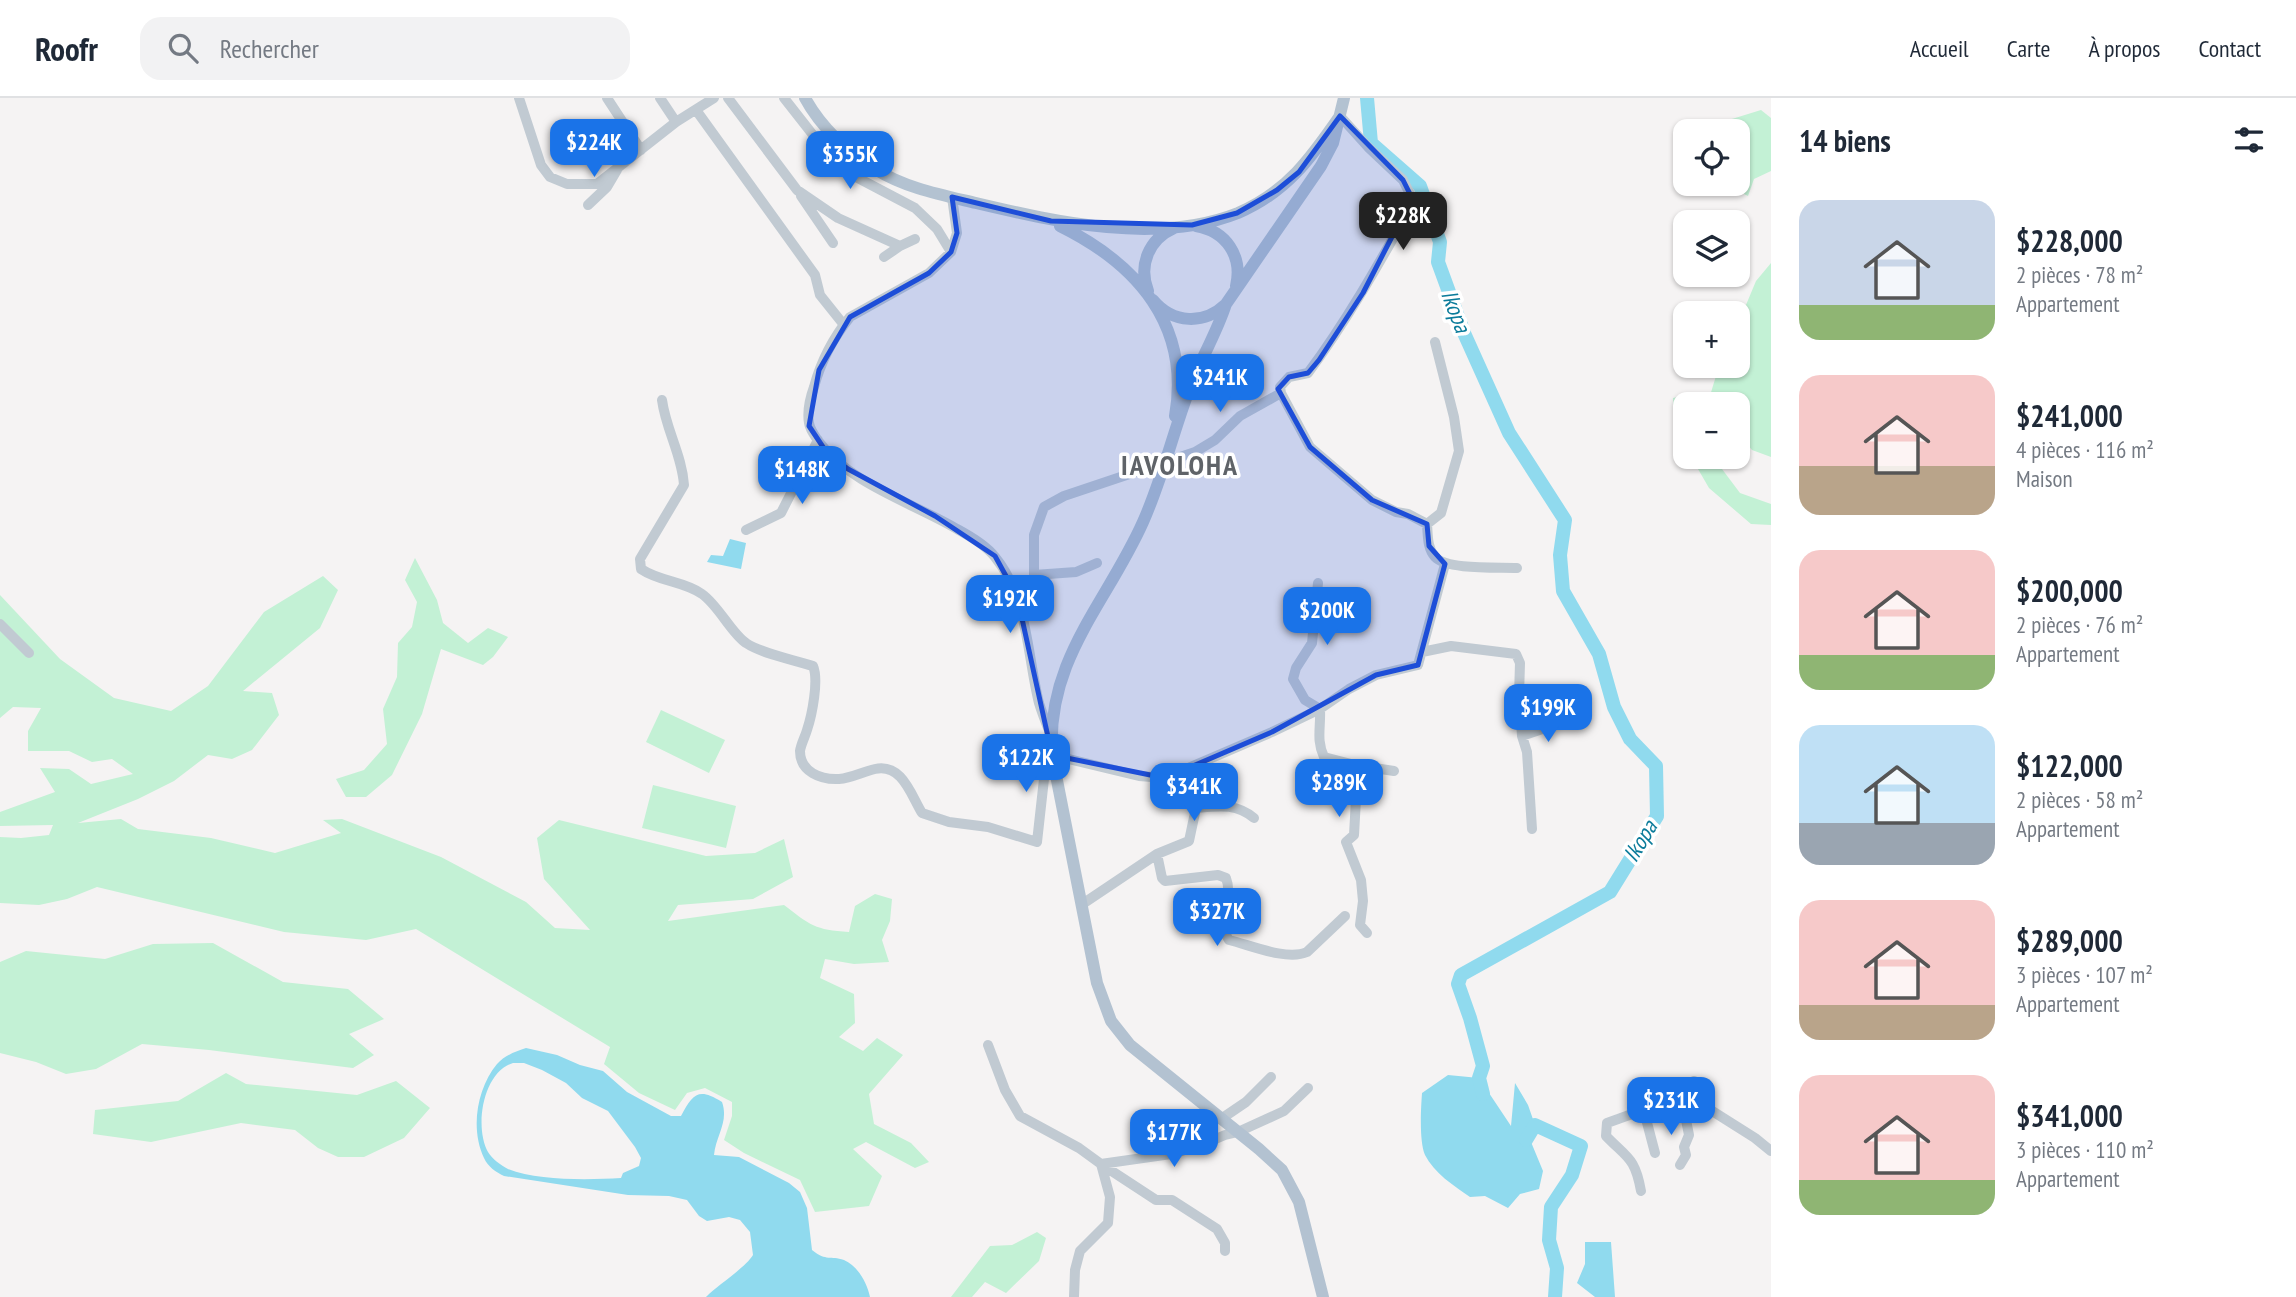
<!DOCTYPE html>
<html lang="fr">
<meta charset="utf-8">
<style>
:root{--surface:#fff;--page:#f2f2f3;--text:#1f2937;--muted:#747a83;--line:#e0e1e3;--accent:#1a73e8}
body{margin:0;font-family:"PT Sans Narrow",sans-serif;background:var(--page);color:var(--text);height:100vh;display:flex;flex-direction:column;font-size:26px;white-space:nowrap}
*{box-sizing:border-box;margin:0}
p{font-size:23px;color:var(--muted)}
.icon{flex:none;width:38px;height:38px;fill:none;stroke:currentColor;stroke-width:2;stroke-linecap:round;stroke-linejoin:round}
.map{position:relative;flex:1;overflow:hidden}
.sheet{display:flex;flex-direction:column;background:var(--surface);width:525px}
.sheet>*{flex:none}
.controls{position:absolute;left:1673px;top:21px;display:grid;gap:14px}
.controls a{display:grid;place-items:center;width:77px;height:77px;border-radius:14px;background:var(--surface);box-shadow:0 2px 5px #0004;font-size:35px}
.price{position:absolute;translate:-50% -60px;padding:0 16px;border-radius:14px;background:var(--accent);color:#fff;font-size:23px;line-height:46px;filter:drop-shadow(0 2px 4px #0008)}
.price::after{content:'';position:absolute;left:50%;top:42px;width:21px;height:16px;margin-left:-10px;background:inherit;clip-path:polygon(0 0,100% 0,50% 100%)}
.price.current{background:#222;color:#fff}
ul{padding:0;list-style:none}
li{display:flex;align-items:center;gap:21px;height:175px;padding:0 28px}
li span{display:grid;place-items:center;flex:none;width:196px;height:140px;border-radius:21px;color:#555}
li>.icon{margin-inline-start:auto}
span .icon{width:84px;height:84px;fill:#fffc;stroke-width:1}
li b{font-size:30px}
h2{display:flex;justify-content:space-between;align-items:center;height:84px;padding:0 28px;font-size:30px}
header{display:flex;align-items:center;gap:42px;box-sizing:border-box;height:98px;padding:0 35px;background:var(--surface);border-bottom:2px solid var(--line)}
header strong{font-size:33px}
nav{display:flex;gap:38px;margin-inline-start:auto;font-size:24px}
.search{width:490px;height:63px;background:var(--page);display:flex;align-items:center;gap:18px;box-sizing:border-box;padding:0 24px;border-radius:21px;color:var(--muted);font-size:26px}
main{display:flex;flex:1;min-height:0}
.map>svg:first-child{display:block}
</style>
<header>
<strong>Roofr</strong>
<div class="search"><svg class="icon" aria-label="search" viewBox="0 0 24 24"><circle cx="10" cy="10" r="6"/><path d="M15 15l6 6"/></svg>Rechercher</div>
<nav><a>Accueil</a><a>Carte</a><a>À propos</a><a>Contact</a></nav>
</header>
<main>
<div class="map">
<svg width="1771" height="1199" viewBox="0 0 1771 1199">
<rect width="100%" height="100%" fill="#f5f3f3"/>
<path fill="#c3f1d5" d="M 1761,12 L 1771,20 L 1771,73 L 1754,81 L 1748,98 L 1732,90 L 1717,86 L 1738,86 L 1738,33 L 1706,33 L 1706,29 Z
M 1771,165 L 1771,359 L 1752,352 L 1738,336 L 1738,306 L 1711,306 L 1709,301 L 1719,268 L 1738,268 L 1738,226 L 1756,183 Z
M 1690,296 L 1695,306 L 1685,306 L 1685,350 L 1674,331 L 1673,300 Z
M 1691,359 L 1713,359 L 1740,395 L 1771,406 L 1771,427 L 1751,426 L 1709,390 Z
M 415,460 L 437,502 L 443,525 L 468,545 L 488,530 L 508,539 L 493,559 L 483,567 L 441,551 L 422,616 L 392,677 L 366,699 L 346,699 L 336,681 L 364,672 L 387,646 L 383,611 L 397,579 L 398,545 L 412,529 L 417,504 L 405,482 Z
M 323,478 L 338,492 L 320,530 L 243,593 L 272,595 L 279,617 L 252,652 L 232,661 L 208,657 L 174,683 L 138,701 L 78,725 L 121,721 L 138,731 L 211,740 L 275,755 L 341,735 L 323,722 L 342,721 L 441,759 L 526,804 L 555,830 L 590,832 L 544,781 L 537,740 L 559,722 L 706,758 L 755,755 L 784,741 L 793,779 L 753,801 L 678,807 L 668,823 L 784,807 C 810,827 815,832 849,834 L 855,808 L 875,796 L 892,801 L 890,823 L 882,842 L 889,864 L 854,866 L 825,861 L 820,880 L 854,896 L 855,925 L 839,939 L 863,953 L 877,940 L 903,957 L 869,996 L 874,1026 L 911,1045 L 929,1064 L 915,1070 L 866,1044 L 853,1051 L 882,1078 L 869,1108 L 815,1114 L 800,1082 L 744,1055 L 724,1042 L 732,1018 L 732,1004 L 705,990 L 687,995 L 675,1012 L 639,995 L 604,966 L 610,949 L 416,831 L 366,842 L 284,834 L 97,789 L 67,801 L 39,807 L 0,805 L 0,739 L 21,740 L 49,737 L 53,727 L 0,728 L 0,714 L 55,694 L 40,670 L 69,671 L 91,686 L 133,676 L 112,661 L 92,664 L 69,653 L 28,653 L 28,633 L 41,610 L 13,609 L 0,620 L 0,497 L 60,561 L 114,600 L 171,613 L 208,588 L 264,514 Z
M 661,612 L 725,642 L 709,675 L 646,644 Z
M 653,687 L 736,708 L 726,750 L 642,730 Z
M 213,845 L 283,884 L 348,891 L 384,921 L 349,936 L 374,957 L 353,970 L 209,952 L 142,946 L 96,971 L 66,976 L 36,964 L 0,955 L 0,864 L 26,853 L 105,861 L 153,846 Z
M 226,975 L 246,986 L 357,997 L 396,983 L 430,1010 L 404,1040 L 364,1059 L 338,1059 L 318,1050 L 295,1032 L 241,1025 L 151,1044 L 93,1036 L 95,1012 L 178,1003 Z
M 1037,1134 L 1046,1140 L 1039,1163 L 1006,1195 L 985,1184 L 972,1199 L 951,1199 L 990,1148 L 1012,1147 Z"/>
<path fill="#90daee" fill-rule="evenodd" d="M 730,441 L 746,445 L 741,471 L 707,464 L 711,457 L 723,458 Z
M 526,950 L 557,957 L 580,967 L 603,973 L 627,994 L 671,1018 L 681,1018 C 693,996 698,989 722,1004 C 729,1024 716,1037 714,1057 L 739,1059 L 789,1085 L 800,1094 L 807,1110 L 812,1152 C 827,1164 830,1157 844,1162 C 858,1168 867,1185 870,1199 L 706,1199 C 719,1186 745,1170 753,1157 L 750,1134 L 740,1122 L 729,1119 L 707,1123 L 699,1118 L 687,1102 L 669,1098 L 628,1097 L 504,1078 C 496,1074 488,1069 484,1060 C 470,1031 477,990 497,966 C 504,958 516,953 526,950 ZM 513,965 L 524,965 L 542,972 L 566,985 L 582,1000 L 608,1013 L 635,1049 L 641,1060 L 639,1068 L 623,1075 L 621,1080 C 589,1082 538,1083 508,1071 C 501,1067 492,1061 488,1054 C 474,1029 483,974 513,965 Z
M 1448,977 L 1479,980 L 1511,1028 L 1515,985 L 1528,1007 L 1535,1027 L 1531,1044 L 1543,1073 L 1539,1091 L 1520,1096 L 1508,1110 L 1485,1098 L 1470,1099 C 1454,1088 1434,1075 1425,1057 C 1419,1043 1421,1010 1422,995 Z
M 1585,1144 L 1611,1144 L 1615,1199 L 1595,1199 L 1577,1185 L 1585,1166 Z"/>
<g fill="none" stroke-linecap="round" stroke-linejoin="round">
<path stroke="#90daee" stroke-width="14" d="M 1367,0 L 1371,45 L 1420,88 L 1440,144 L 1438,164 L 1464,235 L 1509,335 L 1565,422 L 1560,457 L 1563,493 L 1599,556 L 1614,609 L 1630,641 L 1656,668 L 1657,718 L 1610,794 L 1461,877 L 1458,886 L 1470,920 L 1483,968 L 1479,980 L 1483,996
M 1526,1042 L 1535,1027 L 1581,1048 L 1572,1077 L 1551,1109 L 1549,1142 L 1557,1170 L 1555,1199"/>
<path stroke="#c1cad2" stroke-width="10" d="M 519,0 L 541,67 L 550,79 L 567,86 L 597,86 L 676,24 L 714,0
M 607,0 L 641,52
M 660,0 L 676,24
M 728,0 L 797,92 L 838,120 L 900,148 L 884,159
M 784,0 L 817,42 L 856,79 L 915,110 L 937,131 L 951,154
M 696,12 L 815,177 L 820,197 L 844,227
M 801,98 L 833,145
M 952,99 L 957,135 L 951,154 L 929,175 L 850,219 C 833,240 821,263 814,289 C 810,300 807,313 809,325 C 810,332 815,338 819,344 C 850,386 913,405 957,431 C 970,438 986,447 995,459 C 1028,499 1027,557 1039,605 C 1042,615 1046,625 1050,635
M 588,107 L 607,89 L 617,72
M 900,148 L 915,141
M 1281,295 L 1280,289 L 1289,279 L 1308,275 C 1346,224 1377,169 1408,114 L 1412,100 L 1403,82 L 1368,49 L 1340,18
M 662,302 C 666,332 682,357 684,387 L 640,461 L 641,471 C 660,484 684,483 702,496 C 718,507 732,536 746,545 C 762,556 795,562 813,568 C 819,582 812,617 807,632 C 805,639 801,646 800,653 C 800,674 821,682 839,681 C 852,680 862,674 875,671 C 902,665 911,697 922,715 L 949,724 L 988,729 L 1037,744 L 1045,672 L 1052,657 L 1139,678 L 1165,680 L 1272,634 L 1320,611 L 1349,591 L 1376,577 L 1418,567 L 1445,466
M 1427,426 L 1441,415 L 1459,353 L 1454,319 L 1435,244
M 746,432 L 781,415 L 818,342
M 1034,477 L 1076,474 L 1097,465
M 1318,485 L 1312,545 L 1296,570 L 1293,581 L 1305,602 L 1320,611 C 1321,629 1316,642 1324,659 L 1355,667 L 1356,701 L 1354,737 L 1346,744 L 1361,782 L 1363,803 L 1360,827 L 1367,835
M 1023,517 L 1034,477 L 1034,437 L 1044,409 L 1064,398 L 1195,354 L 1215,342 L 1240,318 L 1281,295 L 1310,349 L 1372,402 L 1396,414 L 1408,416 L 1427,426 C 1428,437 1427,450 1435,459 C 1447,472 1498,469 1517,470
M 0,526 L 29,555
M 1422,554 L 1451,548 L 1516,556 L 1520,565 L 1519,598 L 1522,638 L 1527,654 L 1532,731
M 1522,638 L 1563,624
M 1355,667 L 1394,673
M 1165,680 L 1196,710 C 1219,708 1236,705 1254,720
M 1157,756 L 1162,780 L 1165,783 L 1218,777 L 1226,780 C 1234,800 1217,826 1229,842 C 1250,847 1287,863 1307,854 L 1345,818
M 1081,807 L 1157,756 L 1189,743 L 1196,710
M 988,947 L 1005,992 L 1020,1018 L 1079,1050 L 1101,1066 L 1110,1099 L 1108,1125 L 1080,1153 L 1075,1172 L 1074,1199
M 1694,983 L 1698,1004 L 1755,1040 L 1771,1053
M 1645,1017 L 1655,1055
M 1221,1021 L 1246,1004 L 1271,979
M 1101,1066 L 1171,1056 L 1199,1048 L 1225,1037 L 1238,1034 L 1284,1013 L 1308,990
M 1101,1066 L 1156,1102 L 1172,1102 L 1217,1131 L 1225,1145 L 1225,1153
M 1680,1067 L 1686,1057 L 1684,1049 L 1689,1037 L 1685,1017
M 1641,1093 C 1635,1059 1627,1060 1606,1038 L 1607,1025 L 1632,1016 L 1645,1017 L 1671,1014 L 1678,1020 L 1685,1017 L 1698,1004"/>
<path stroke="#b3c2d1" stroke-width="12" d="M 805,0 C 820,28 848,55 875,71 C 905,90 942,97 976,105 C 1056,124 1158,147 1238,115 C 1287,94 1311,60 1340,18
M 1060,128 C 1137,166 1191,227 1175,318
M 1196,128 C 1226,133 1243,158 1236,188
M 1148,193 C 1138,167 1149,141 1174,130
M 1153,202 C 1173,226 1204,227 1226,206 L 1321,68 L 1333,45 L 1344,0
M 1226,206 C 1218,231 1205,254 1194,279 C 1175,326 1164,377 1143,424 C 1107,505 1046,561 1052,657 L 1097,885 L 1111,923 L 1130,947 L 1259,1051 L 1282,1072 L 1299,1104 L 1323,1199"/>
</g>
<path fill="#1d4ed8" fill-opacity="0.2" stroke="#1d4ed8" stroke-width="5" stroke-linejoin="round" d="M 1340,18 L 1403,82 L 1412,100 L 1363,195 L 1319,262 L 1308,275 L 1289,279 L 1278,291 L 1310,349 L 1372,402 L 1427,426 L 1429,448 L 1445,466 L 1418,567 L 1376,577 L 1272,634 L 1165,680 L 1052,657 L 1017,498 L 995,458 L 935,418 L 848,371 L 827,355 L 809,328 L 819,272 L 850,219 L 929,175 L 951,154 L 957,135 L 952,99 L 1051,123 L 1192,127 L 1237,115 L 1277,92 L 1299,74 Z"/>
<g text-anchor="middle" stroke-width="7" stroke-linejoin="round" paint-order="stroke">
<g font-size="23" font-style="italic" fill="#0c7c9b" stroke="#fff">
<text transform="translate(1456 213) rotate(69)" y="8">Ikopa</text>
<text transform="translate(1640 743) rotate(-59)" y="8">Ikopa</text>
</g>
<g font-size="28" font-weight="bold" letter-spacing="2" fill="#5f6368" stroke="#fff">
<text x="1180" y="377">IAVOLOHA</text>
</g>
</g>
</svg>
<div class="controls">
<a><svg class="icon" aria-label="locate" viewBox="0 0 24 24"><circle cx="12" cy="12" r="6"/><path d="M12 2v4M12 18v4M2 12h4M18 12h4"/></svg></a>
<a><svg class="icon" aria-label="layers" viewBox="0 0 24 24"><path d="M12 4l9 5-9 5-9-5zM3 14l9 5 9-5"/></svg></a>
<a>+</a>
<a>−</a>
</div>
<b class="price" style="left:594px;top:81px">$224K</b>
<b class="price" style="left:850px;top:93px">$355K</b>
<b class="price current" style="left:1403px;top:154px">$228K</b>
<b class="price" style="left:1220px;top:316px">$241K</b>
<b class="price" style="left:802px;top:408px">$148K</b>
<b class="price" style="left:1010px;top:537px">$192K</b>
<b class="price" style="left:1327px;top:549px">$200K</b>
<b class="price" style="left:1548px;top:646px">$199K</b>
<b class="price" style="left:1026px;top:696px">$122K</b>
<b class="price" style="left:1339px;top:721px">$289K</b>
<b class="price" style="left:1194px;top:725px">$341K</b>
<b class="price" style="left:1217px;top:850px">$327K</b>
<b class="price" style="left:1671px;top:1039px">$231K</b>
<b class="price" style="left:1174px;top:1071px">$177K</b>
</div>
<section class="sheet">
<h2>14 biens<svg class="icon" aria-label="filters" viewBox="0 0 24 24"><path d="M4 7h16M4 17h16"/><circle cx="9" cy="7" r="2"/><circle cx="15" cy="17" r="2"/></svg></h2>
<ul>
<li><span style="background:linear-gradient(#c9d6e8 75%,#8fb573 0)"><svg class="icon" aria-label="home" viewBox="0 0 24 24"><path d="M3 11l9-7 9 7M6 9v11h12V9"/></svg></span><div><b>$228,000</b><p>2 pièces · 78 m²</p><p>Appartement</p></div></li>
<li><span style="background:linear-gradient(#f6c9c9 65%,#b9a48a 0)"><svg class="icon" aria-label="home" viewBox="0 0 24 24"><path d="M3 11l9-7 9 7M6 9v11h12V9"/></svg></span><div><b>$241,000</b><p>4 pièces · 116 m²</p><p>Maison</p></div></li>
<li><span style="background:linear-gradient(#f6c9c9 75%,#8fb573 0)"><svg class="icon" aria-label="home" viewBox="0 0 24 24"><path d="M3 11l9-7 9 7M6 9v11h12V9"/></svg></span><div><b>$200,000</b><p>2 pièces · 76 m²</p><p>Appartement</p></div></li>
<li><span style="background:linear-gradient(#bfe0f5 70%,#9aa5b1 0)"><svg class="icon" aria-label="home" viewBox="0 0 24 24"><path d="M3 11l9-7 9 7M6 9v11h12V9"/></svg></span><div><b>$122,000</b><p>2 pièces · 58 m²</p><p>Appartement</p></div></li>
<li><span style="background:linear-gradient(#f6c9c9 75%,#b9a48a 0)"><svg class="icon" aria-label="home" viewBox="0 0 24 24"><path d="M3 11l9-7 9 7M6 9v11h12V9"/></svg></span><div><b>$289,000</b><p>3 pièces · 107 m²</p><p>Appartement</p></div></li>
<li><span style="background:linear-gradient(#f6c9c9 75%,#8fb573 0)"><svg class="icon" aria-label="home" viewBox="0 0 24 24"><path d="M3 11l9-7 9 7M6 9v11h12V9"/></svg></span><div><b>$341,000</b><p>3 pièces · 110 m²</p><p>Appartement</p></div></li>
</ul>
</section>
</main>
